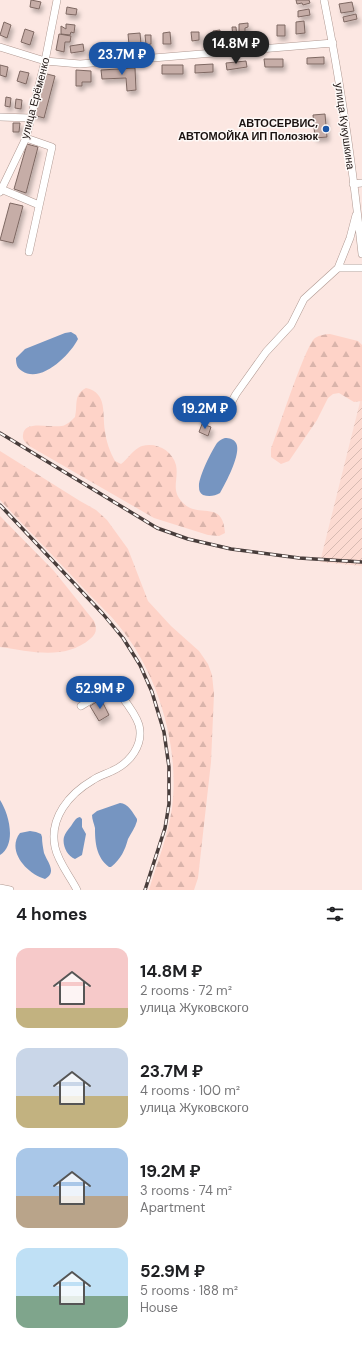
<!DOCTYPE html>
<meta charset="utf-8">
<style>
:root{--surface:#fff;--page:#f6f6f6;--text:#202124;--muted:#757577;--accent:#1b56a7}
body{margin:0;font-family:"DM Sans",sans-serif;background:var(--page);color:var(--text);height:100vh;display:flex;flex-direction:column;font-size:15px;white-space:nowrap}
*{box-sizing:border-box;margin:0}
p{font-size:13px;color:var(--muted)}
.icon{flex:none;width:22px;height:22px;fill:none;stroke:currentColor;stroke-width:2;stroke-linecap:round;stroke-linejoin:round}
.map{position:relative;height:890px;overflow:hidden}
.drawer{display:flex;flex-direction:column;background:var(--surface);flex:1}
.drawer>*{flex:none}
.price{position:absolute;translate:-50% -34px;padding:0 9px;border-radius:14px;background:var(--accent);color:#fff;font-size:13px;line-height:26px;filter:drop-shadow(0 1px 2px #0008)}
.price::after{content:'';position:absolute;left:50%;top:24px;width:12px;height:9px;margin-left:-6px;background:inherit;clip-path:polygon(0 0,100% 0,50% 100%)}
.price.active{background:#222;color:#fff}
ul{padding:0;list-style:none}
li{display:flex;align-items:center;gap:12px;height:100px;padding:0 16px}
li span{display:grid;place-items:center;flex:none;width:112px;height:80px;border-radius:12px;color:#555}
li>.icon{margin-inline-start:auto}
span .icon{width:48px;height:48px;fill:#fffc;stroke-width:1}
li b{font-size:17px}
h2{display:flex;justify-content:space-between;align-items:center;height:48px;padding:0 16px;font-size:17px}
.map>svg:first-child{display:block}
</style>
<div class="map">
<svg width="362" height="890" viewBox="0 0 362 890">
<defs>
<pattern id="industrial-furrows" width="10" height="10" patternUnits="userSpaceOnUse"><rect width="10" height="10" fill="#fcdad1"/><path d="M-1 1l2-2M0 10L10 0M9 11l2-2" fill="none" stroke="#d7bab2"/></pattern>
<pattern id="forest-firs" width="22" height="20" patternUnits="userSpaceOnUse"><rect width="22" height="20" fill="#fed3c8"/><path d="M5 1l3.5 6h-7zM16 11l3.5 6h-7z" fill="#d9b4ab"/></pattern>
<filter id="shadow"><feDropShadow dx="2.5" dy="4" stdDeviation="2" flood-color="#0004"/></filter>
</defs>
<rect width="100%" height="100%" fill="#fce7e2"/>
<path fill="url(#industrial-furrows)" d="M 362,394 L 362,566 L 320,562 Z"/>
<path fill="url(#forest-firs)" d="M 330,334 L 358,341 L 362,345 L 362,401 L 354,402 L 339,393 L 333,394 L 328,398 L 317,420 L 289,461 L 281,464 L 271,457 L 271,449 C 278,431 305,346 315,338 C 320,335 325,334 330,334 Z
M 86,388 C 108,393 102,414 105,431 C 106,441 110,452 115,461 L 121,464 C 128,459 133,449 142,446 C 156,442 172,450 176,465 C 179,480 170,490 183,503 C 199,519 223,499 225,533 L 219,536 L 208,535 L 154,518 L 31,447 C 27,444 22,441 23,435 C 24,418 55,430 65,425 C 69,423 72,420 75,417 C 78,405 73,395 86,388 Z
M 0,451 L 80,501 L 96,510 L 107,520 L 128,549 L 148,601 L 171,626 L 199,651 L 208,664 L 212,675 L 214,694 L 211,762 L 198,878 L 194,890 L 149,890 C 157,863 168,836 172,808 C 180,747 158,673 119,626 C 110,614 98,604 88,593 C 59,562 29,531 0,500 Z
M 0,516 L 54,571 L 94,621 C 97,628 97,634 90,639 C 64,661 30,651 0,647 Z"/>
<path fill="#7695c1" d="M 71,332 L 76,335 L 78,339 C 70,355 41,384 22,371 C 17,368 16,364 16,358 L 25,349 L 65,333 Z
M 225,438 C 229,438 234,439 236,443 C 242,453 225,484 220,493 C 215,496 209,497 203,495 C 200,493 199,491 199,487 C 198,478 212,450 217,443 C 220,440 222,439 225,438 Z
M 0,800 C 9,814 17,844 0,855 Z
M 120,803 C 128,803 133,813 137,819 L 137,821 C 135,828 131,833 128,839 C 125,850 121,859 111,867 L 109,867 C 96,857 95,842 95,828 C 94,824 92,819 92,815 L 97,811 Z
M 80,817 L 82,819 L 82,827 L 86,834 L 82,855 L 75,859 C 67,856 62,845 64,837 C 65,833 68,830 71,826 C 74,822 75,818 80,817 Z
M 30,831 L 36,832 L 41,834 L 42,837 C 42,842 43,848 44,853 C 48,863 57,872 45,879 C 27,874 6,851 20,833 Z"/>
<path fill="#c6ada7" stroke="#7e6862" filter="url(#shadow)" d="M 31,0 L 41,2 L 39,9 L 30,7 Z
M 296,0 L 309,0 L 310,3 L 303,5 L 302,3 L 297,4 Z
M 352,2 L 354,11 L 341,13 L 339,4 Z
M 67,7 L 77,9 L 76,15 L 66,14 Z
M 309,9 L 310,15 L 298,17 L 298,11 Z
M 356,14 L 357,19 L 344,22 L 343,17 Z
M 304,21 L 305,33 L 296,34 L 296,22 Z
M 4,22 L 11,25 L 7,38 L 0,35 Z
M 248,23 L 248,27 L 245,28 L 245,38 L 239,38 L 239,24 Z
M 66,24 L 75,25 L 74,33 L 71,32 L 70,35 L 61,34 L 61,26 L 66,29 Z
M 277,25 L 285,25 L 285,36 L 277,36 Z
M 232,27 L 236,27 L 237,38 L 233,38 Z
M 25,29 L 34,32 L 30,45 L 21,42 Z
M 220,30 L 220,39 L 213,39 L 213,31 Z
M 170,32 L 171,44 L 163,44 L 163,33 Z
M 191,32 L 199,32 L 199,40 L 192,41 Z
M 140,33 L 141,44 L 129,45 L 128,34 Z
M 59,34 L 71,36 L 70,42 L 65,42 L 64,52 L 56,50 Z
M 145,35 L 151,35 L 151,44 L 146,45 Z
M 83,44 L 84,51 L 71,53 L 70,46 Z
M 324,57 L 324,64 L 307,64 L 307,58 Z
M 264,59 L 283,59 L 283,67 L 265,67 Z
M 246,61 L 247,67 L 227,70 L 226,63 Z
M 213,64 L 213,72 L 195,73 L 195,65 Z
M 0,65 L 8,67 L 6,77 L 0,75 Z
M 162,65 L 183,65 L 183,74 L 162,74 Z
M 135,68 L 136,90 L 127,91 L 126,78 L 102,79 L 101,70 Z
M 76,70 L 91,71 L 91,82 L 82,82 L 82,86 L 76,86 Z
M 20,71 L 29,73 L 26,84 L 17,81 Z
M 43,73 L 55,76 L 44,118 L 33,115 Z
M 6,97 L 11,98 L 10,107 L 5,106 Z
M 16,99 L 22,100 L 21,109 L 15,108 Z
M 325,114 L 327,137 L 315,138 L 313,115 Z
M 13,123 L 20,123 L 19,132 L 13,132 Z
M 27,144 L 38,147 L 26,193 L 14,189 Z
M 10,203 L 23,206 L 13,243 L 0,240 Z
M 202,424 L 211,427 L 208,436 L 199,432 Z
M 101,699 L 109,715 L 99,721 L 90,706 Z"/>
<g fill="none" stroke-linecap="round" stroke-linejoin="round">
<defs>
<path id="minor" d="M 324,0 C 341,84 353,169 362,254
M 0,47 L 45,61 L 80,64 L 333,43
M 0,117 L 30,118
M 26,138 L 52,147 L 29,252
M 353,184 L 362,183
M 1,189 L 39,205
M 0,192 L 26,138 L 45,61 L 57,0
M 338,268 L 362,268
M 230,405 L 236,394 L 266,352 L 291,325 L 304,299 L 338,268 L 350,238 L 356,215
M 0,888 L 10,890
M 77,890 C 70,876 58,862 55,847 C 49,818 69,794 93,780 C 99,776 106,774 112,771 C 130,763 144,745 139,725 C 135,712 124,700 116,689 L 112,687 L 81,706"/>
</defs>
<use href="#minor" stroke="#af9891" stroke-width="8"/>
<use href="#minor" stroke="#fff" stroke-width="7"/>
<defs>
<path id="rail" d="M 0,433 L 157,528 L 188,539 L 231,549 L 299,558 L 362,562
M 0,505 L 103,614 L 123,638 L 140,665 L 152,692 L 164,732 L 169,767 L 169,804 L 165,828 L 145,890"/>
</defs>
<use href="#rail" stroke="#483d3b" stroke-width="3.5"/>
<use href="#rail" stroke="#fef9f7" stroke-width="2" stroke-dasharray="6" stroke-linecap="butt"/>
</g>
<circle fill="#1b56a7" stroke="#fef9f7" stroke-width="1.5" cx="326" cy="129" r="4"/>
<g text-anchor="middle" stroke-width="3" stroke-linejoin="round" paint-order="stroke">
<g font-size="11" fill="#1b1311" stroke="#fef9f7">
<text transform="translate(35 98) rotate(-75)" y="4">улица Ерёменко</text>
<text transform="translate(345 126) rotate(82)" y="4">улица Кукушкина</text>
</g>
<g font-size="11" font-weight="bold" fill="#1b1311" stroke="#fef9f7" text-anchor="end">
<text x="318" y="127">АВТОСЕРВИС,<tspan x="318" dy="13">АВТОМОЙКА ИП Полозюк</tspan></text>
</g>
</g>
</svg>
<b class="price active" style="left:236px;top:65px">14.8M ₽</b>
<b class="price" style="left:122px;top:76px">23.7M ₽</b>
<b class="price" style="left:205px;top:430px">19.2M ₽</b>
<b class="price" style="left:100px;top:710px">52.9M ₽</b>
</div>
<section class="drawer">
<h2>4 homes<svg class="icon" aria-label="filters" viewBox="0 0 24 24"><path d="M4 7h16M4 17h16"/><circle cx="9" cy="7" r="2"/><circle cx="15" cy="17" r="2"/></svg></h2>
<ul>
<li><span style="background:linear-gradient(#f6c9c9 75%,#c2b280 0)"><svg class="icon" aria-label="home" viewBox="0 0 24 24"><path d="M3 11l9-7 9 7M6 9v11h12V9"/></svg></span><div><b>14.8M ₽</b><p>2 rooms · 72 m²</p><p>улица Жуковского</p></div></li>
<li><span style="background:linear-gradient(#c9d6e8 60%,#c2b280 0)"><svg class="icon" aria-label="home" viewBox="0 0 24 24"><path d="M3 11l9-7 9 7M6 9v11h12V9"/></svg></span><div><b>23.7M ₽</b><p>4 rooms · 100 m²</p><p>улица Жуковского</p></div></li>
<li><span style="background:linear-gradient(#a9c7e8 60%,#b9a48a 0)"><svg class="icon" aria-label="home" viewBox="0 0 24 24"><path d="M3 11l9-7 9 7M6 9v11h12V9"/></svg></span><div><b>19.2M ₽</b><p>3 rooms · 74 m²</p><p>Apartment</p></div></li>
<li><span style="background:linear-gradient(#bfe0f5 60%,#7fa58c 0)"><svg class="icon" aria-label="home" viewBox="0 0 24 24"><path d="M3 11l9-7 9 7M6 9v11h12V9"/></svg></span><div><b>52.9M ₽</b><p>5 rooms · 188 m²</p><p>House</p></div></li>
</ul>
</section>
